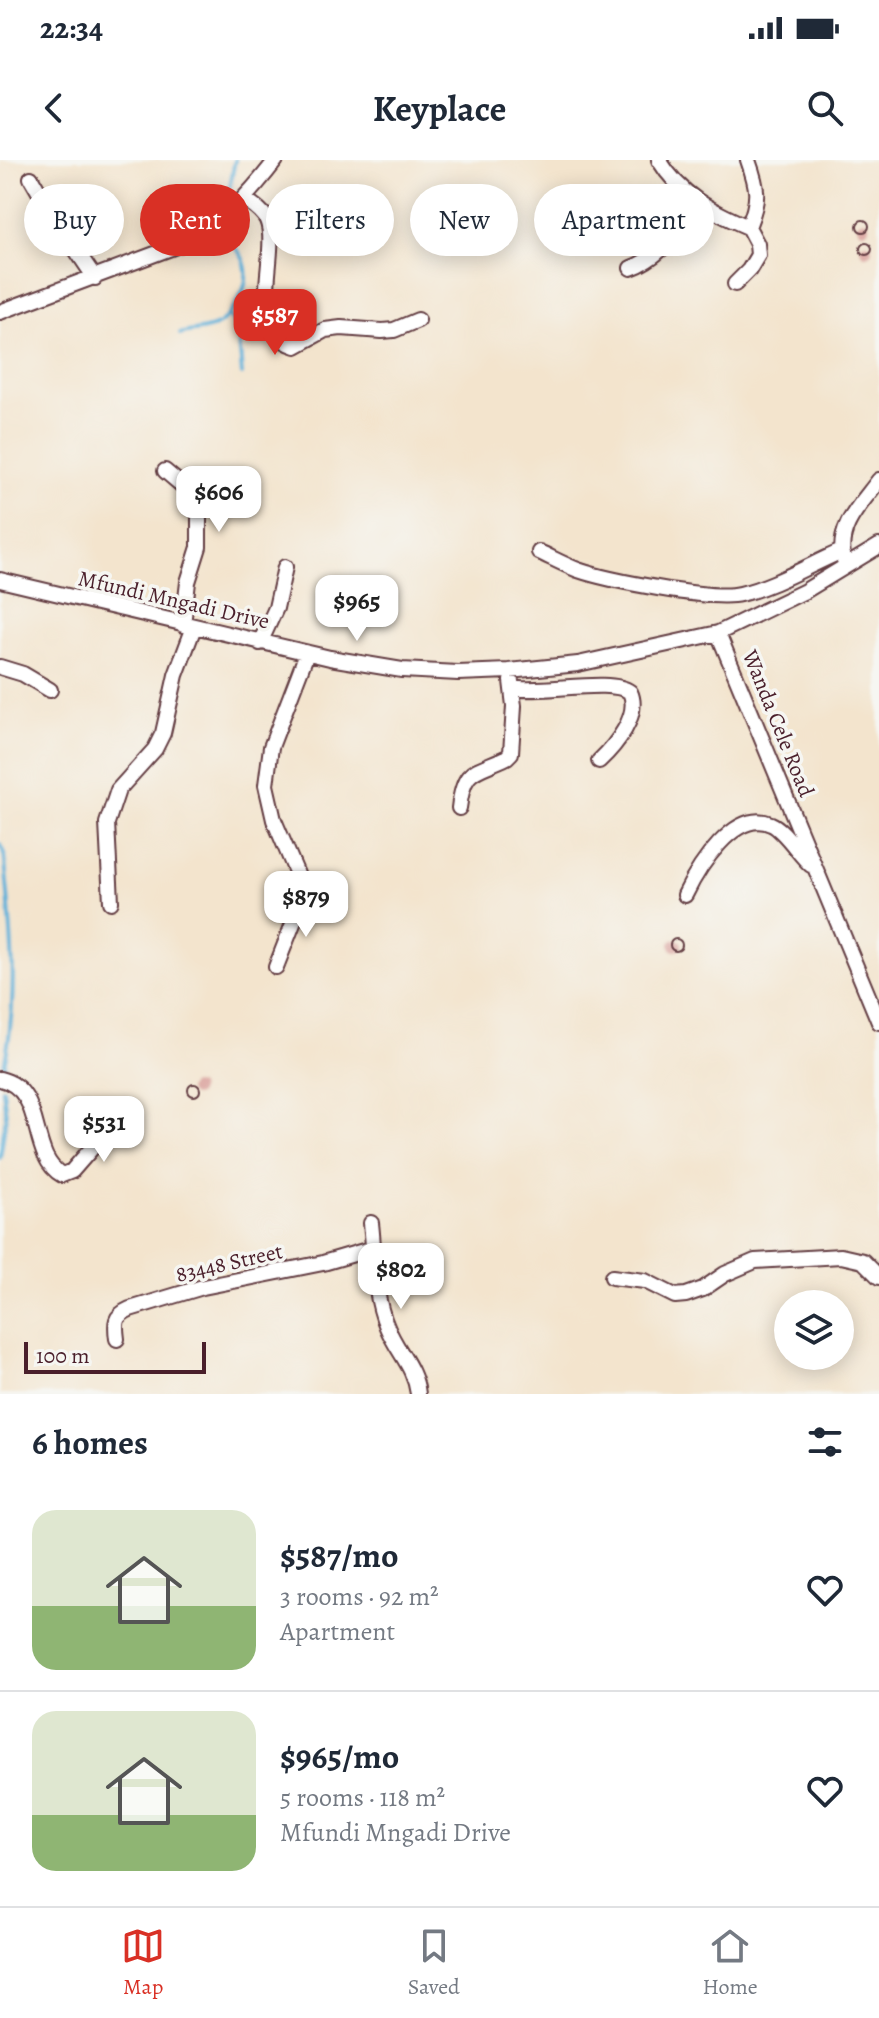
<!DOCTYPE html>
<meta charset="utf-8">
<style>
:root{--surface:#fff;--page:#f6f6f7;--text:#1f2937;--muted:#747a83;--line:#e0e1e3;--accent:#d93025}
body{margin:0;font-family:Alegreya,serif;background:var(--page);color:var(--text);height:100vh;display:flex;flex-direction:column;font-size:30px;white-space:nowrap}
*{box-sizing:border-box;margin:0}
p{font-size:26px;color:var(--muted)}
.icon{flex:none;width:44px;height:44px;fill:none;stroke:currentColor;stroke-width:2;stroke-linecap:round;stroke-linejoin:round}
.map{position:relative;height:1234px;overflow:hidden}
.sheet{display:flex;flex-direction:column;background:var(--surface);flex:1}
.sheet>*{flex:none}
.banner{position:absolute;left:24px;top:24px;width:832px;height:72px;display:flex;gap:16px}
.buttons{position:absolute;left:774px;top:1130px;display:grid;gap:16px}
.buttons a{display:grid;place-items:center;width:80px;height:80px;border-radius:50%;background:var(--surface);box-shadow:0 4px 20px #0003;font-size:40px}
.scale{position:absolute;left:24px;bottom:20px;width:182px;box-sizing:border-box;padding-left:8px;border:4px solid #4a1f2b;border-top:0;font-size:22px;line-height:28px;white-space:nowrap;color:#4a1f2b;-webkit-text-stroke:6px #f6f6f2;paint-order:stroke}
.price{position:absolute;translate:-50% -68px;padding:0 18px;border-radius:16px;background:#fff;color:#222;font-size:26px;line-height:52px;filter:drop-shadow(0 2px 4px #0008)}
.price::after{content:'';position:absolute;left:50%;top:48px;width:24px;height:18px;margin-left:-12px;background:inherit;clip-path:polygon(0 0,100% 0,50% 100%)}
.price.on{background:var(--accent);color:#fff}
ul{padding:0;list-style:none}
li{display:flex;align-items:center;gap:24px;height:200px;padding:0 32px}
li+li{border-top:2px solid var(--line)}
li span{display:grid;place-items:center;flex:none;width:224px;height:160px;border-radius:24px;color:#555}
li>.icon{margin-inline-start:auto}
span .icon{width:96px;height:96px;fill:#fffc;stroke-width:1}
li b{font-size:34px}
h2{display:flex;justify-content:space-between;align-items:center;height:96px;padding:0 32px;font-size:34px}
.tag{padding:0 28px;border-radius:36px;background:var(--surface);box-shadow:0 4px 20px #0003;font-size:28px;line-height:72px}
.tag.on{background:var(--accent);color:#fff}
.status{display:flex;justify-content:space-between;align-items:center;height:56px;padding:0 40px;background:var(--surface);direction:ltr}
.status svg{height:22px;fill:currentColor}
header{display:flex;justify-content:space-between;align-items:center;height:104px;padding:0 32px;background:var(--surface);font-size:36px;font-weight:700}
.menu{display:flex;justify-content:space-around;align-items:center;height:112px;border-top:2px solid var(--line);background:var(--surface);font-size:22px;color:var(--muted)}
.menu a{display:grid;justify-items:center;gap:4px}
.menu .on{color:var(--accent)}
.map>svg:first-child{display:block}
</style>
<div class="status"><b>22:34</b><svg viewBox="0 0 49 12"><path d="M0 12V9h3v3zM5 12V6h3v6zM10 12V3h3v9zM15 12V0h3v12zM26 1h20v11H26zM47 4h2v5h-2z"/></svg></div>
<header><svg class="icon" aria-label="back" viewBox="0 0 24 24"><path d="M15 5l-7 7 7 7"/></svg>Keyplace<svg class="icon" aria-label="search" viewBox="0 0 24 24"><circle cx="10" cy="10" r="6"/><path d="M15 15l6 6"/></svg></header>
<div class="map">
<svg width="879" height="1234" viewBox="0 0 879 1234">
<rect width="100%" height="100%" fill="#f6f6f2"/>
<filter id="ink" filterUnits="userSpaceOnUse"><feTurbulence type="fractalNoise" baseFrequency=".0125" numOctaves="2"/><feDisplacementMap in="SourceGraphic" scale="16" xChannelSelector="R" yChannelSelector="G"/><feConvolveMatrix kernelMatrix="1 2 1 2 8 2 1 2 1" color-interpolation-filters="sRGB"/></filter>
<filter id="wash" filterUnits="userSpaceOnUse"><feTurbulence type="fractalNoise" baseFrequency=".006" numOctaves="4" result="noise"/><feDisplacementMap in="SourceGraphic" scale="32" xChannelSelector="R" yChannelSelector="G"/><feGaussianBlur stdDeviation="1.8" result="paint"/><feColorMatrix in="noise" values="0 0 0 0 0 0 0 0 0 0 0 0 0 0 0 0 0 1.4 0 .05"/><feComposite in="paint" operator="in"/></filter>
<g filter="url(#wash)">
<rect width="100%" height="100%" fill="#f3e4cd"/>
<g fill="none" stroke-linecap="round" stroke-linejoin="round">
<path stroke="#5db0d9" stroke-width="4" d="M 227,41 L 235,0
M 228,155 C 241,167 240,196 242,214
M 180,174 C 192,170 207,171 217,165 C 225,162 229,153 234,147 C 253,121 251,93 221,78
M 0,684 L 4,691 C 11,767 20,836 3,911
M 0,998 L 6,956 L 3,929"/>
</g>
<g id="blocks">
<path fill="#d6948f" d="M857 66a6 6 0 1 1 12 0a6 6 0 1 1-12 0Z
M860 89a6 6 0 1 1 12 0a6 6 0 1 1-12 0Z
M670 785a6 6 0 1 1 12 0a6 6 0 1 1-12 0Z
M188 930a6 6 0 1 1 12 0a6 6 0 1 1-12 0Z"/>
</g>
</g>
<g filter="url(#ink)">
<use href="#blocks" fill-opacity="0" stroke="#633d43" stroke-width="2"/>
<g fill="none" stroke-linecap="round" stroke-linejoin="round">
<defs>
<path id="minor" d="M 659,0 C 680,35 711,51 748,67 L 757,84 L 758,95 L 749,110 L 735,124
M 31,18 L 53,56 L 95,118
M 245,39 C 253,45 263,51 267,60 C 281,93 243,170 296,186 L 325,170 L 341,168 L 382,171 L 394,170 L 418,160
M 748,67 C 760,38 758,28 748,0
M 631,108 C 660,98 682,67 703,45
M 0,152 L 187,82 C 225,61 250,34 276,0
M 165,311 L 191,333 L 199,352 L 199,387 L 188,422 L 183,465
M 539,392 C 552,398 565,405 578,410 C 607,420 713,441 740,434 C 775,426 809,405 842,391
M 844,400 C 835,368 862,343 879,320
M 0,420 L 330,498 L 402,510 L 458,513 L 509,511 L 578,504 L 718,473 L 805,431 L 879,386
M 718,473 L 879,862
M 260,483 L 276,448 L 285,407
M 0,507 L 23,514 L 50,530
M 512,528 C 542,534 611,517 630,532 C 641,555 615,586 599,601
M 459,648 C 464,606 475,613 507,597 L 511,593 L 514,546 L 511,521
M 685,735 C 698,708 735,648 771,664 C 784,669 799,695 811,705
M 111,742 L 107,663 L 118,630 L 155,589 L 163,573 L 176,515 L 194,467
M 276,807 L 305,733 L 274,660 L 266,625 L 271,587 L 307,493
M 0,919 C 47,930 27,995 62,1015 L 72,1011 L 92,988 L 126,959
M 371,1063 C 375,1098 373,1134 387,1167 C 397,1192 415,1207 418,1234
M 612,1117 L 645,1121 L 675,1136 L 686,1135 L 703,1129 L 725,1114 L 755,1101 L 841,1096 L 863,1101 L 879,1117
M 117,1179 C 115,1163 114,1156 130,1149 L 203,1127 L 323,1103 L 374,1088"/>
</defs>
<use href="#minor" stroke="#633d43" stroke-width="18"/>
<use href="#minor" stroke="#fff" stroke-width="14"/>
</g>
</g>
<g text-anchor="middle" stroke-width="7" stroke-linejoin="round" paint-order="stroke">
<g font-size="22" fill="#4a1f2b" stroke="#f6f6f2">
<text transform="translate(174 439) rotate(13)" y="8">Mfundi Mngadi Drive</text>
<text transform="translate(779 563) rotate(68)" y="8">Wanda Cele Road</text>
<text transform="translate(229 1102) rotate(-13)" y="8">83448 Street</text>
</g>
</g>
</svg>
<div class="buttons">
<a><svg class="icon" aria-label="layers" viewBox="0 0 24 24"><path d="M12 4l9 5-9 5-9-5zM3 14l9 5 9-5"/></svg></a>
</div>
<div class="scale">100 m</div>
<b class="price on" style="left:275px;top:197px">$587</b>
<b class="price" style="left:219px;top:374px">$606</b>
<b class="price" style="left:357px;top:483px">$965</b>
<b class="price" style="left:306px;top:779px">$879</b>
<b class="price" style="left:104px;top:1004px">$531</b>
<b class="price" style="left:401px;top:1151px">$802</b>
<div class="banner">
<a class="tag">Buy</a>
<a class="tag on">Rent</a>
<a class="tag">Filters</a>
<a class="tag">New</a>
<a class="tag">Apartment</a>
</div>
</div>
<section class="sheet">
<h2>6 homes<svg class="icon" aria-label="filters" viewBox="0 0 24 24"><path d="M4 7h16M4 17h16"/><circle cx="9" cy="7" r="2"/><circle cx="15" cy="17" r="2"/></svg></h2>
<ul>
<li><span style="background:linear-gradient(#dfe7d0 60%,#8fb573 0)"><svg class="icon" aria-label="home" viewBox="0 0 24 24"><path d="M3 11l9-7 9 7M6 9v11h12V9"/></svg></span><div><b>$587/mo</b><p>3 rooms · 92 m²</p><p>Apartment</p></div><svg class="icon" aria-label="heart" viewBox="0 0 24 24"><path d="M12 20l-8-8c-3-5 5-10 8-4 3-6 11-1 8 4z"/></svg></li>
<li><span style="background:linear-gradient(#dfe7d0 65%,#8fb573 0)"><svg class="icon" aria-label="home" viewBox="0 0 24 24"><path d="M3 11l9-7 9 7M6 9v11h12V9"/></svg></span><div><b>$965/mo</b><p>5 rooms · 118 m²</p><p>Mfundi Mngadi Drive</p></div><svg class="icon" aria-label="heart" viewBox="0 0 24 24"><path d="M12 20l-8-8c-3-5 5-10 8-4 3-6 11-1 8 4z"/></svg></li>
</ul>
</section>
<nav class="menu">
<a class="on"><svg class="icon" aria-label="map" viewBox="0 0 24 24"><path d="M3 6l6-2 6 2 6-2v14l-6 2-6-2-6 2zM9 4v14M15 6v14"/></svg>Map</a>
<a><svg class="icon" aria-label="saved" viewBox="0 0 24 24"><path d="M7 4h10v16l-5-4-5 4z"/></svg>Saved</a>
<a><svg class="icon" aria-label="home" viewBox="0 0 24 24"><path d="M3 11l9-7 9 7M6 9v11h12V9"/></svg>Home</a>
</nav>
